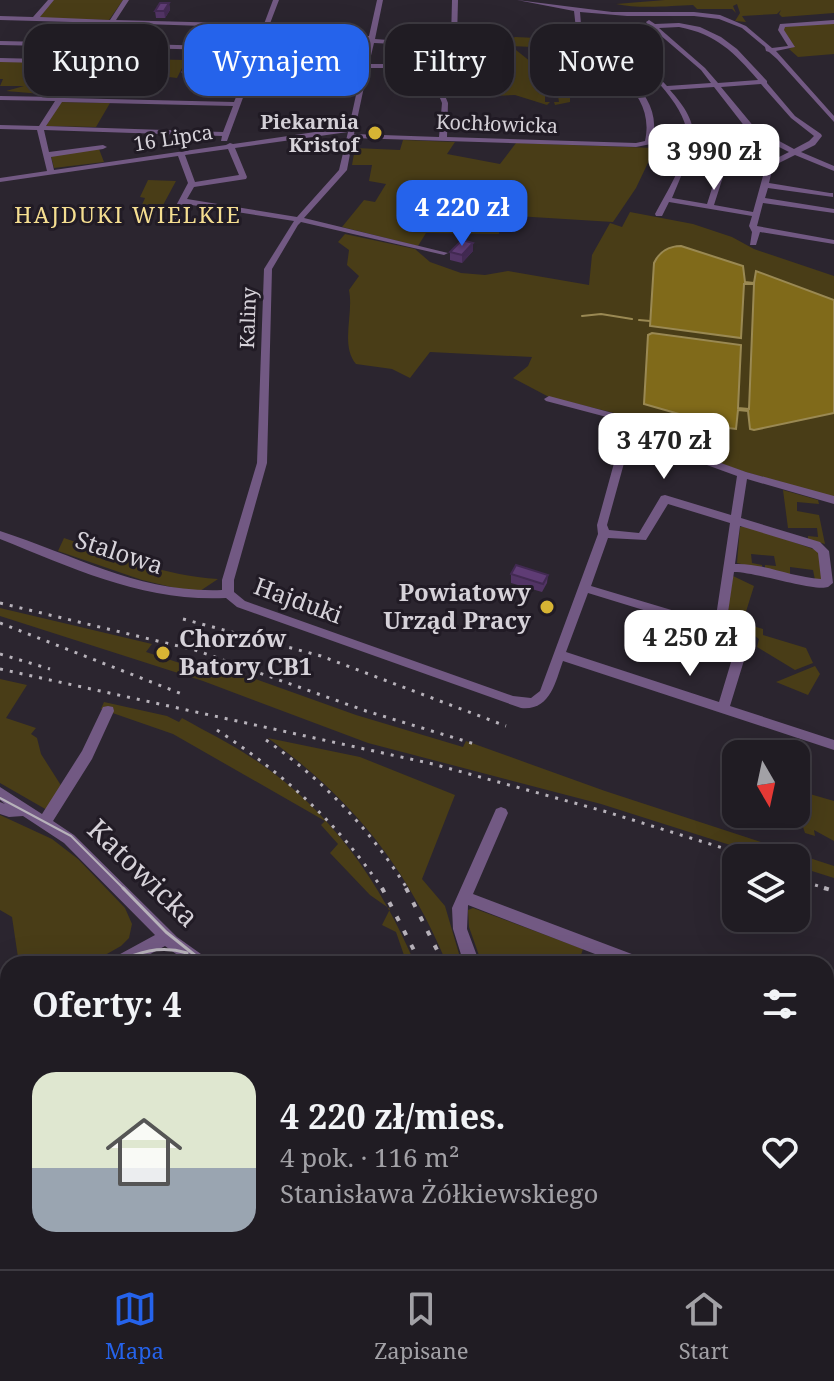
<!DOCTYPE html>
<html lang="pl">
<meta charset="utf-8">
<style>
:root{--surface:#201c23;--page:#2d2930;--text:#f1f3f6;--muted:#a2a1a6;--line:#3d3a41;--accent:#2563eb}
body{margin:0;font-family:"Noto Serif",serif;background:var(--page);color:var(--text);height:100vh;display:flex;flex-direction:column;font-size:30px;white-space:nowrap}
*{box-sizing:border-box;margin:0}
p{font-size:26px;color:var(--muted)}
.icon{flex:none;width:44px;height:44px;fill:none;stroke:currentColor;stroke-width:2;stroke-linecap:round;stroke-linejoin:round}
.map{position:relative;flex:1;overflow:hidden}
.sheet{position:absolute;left:0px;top:956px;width:834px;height:314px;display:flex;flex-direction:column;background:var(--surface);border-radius:24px 24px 0 0;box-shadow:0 8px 32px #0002,0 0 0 2px var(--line)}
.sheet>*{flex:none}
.guide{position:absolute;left:24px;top:24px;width:786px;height:72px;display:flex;gap:16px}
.needle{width:52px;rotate:171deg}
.tools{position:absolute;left:722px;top:740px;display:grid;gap:16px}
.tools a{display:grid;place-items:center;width:88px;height:88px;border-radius:16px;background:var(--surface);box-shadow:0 8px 32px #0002,0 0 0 2px var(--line);font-size:40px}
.price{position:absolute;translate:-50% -68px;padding:0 18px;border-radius:16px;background:#fff;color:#222;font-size:26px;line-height:52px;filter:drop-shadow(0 2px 4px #0008)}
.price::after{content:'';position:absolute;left:50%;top:48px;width:24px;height:18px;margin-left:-12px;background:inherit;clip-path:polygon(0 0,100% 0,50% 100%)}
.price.selected{background:var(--accent);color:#fff}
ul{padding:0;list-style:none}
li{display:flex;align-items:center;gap:24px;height:200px;padding:0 32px}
li span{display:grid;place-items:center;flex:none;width:224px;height:160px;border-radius:24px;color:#555}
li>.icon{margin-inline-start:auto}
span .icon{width:96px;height:96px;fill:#fffc;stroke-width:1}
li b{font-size:34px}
h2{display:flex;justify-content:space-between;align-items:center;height:96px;padding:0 32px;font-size:34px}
.tag{padding:0 28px;border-radius:24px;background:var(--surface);box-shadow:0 8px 32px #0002,0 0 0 2px var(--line);font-size:28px;line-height:72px}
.tag.selected{background:var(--accent);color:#fff}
.tab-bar{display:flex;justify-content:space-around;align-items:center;height:112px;border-top:2px solid var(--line);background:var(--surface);font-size:22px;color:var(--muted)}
.tab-bar a{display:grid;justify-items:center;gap:4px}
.tab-bar .selected{color:var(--accent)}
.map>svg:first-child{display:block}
</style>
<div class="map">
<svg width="834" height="1269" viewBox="0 0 834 1269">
<rect width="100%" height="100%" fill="#2b252f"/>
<path fill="#493d17" d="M 53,0 L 123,0 L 109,20 L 39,18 Z
M 665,0 L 834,0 L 834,13 L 782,17 L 779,14 L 781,10 L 777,14 L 742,16 L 746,22 L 735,21 L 740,13 L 737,4 L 733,6 L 736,13 L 732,9 L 697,9 L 693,5 C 671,6 638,9 616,4 Z
M 834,23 L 834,54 L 798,57 L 789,49 L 794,46 L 783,30 L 784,26 Z
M 468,34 L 508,41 L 515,37 L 537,38 L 532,47 L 511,46 L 551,78 L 553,88 L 570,95 L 570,102 L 555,105 L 554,102 L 559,102 L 558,96 L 545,96 L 545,102 L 550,102 L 547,105 L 515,95 L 446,98 C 434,73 439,68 454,47 L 465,47 Z
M 93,58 L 186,60 L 177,78 L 152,75 L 158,72 L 126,74 L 127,72 L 121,71 L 122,69 L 86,70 Z
M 0,61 L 78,63 L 54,95 L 6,91 L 24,86 L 0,86 L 3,79 L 0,79 Z
M 61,102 L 110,103 L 96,127 L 46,126 Z
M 403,140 L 455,142 L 447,154 L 500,164 L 516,143 L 655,148 L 636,188 L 613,222 L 501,215 L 499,234 L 426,233 L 418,246 L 342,227 L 364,200 L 375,202 L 386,184 L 369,181 L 372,165 L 352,165 L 355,148 L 400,150 Z
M 99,149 L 104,162 L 54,168 L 51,156 Z
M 148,180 L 176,181 L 162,207 L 141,207 L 145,198 L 140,197 Z
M 630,212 L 693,224 L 732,237 L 754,249 L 834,276 L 834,497 L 742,471 L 641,434 L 634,426 L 635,418 L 549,397 L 513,378 L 528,366 L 532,357 L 430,352 L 410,378 L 392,369 L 356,364 C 340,345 354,314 349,290 L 359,276 L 347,265 L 349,250 L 338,242 L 345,234 L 415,249 L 430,262 L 461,273 L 485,275 L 508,271 L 589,285 L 592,255 L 610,223 L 622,227 Z
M 783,490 L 818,500 L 819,504 L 797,502 L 797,511 L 819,515 L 825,544 L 808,539 L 808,536 L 818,537 L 817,528 L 788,528 Z
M 747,526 L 819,551 L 824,579 L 815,580 L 813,570 L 790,567 L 790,577 L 765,569 L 765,565 L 776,566 L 774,556 L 751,554 L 752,563 L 762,565 L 762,569 L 737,563 L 740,527 Z
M 64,538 C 115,555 164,576 218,579 L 200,591 L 192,592 L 142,580 L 58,551 Z
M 733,576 L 754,586 L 744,618 L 731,615 L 728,609 Z
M 0,608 L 152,644 L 146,652 L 195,668 L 202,660 L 356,715 L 463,747 L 466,741 L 605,791 L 834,866 L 834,878 L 796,866 L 796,858 L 771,858 L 601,804 L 368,743 L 203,681 L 0,616 Z
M 753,626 L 763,629 L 763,635 L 806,648 L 813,663 L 795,670 L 757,647 L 759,639 L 751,633 Z
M 815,666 L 820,674 L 808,695 L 776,682 Z
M 0,679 L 27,685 L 6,718 L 36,728 L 31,734 L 37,738 L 41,754 L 62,787 L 47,810 L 0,783 Z
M 104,702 L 167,716 L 179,722 L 182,718 C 205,731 230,743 252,758 C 328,807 381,882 415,964 L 407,964 L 396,932 L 382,925 L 390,909 L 370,895 L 330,853 L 338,844 L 321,825 L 325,821 L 173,734 L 101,709 Z
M 268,738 L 360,757 L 455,795 L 422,879 L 445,906 L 462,964 L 447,964 C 406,866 353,800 268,738 Z
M 796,790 L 834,801 L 834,841 L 814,830 L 815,836 L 805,833 L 802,824 L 804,818 L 796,802 Z
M 0,815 L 52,839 L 78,859 L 125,908 L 132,924 L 129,938 L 121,946 L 89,964 L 19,964 L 12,917 L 0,910 Z
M 473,908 L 583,949 L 578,964 L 482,964 L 469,927 L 468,910 Z"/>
<path fill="#806a1a" stroke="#9a8953" stroke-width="2" d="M 681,246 L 743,266 L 745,282 L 754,283 L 756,271 L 834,300 L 834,413 L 754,430 L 750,429 L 748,411 L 738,410 L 736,429 L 728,428 L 644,404 L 648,335 L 652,333 L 741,345 L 738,408 L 749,409 L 754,284 L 744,284 L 741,338 L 650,326 L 654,263 C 659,252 669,246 681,246 Z"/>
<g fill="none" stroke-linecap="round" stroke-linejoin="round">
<path stroke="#9a8953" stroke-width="2" d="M 582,316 L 601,314 L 632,319
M 639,320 L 650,321"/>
<path fill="#725983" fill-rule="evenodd" d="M 48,0 L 54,0 L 40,17 L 110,20 L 123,0 L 129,0 L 116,20 L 264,24 L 273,0 L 279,0 L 266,34 L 369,36 L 377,0 L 383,0 L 375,39 L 400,41 L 398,66 L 395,68 L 368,68 L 354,134 L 439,137 L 442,103 L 431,76 L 451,39 L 452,0 L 458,0 L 457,39 L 437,76 L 448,103 L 447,137 L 636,143 L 645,141 C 656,92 607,68 577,38 L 574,11 L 517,0 L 612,12 L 694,12 L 720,15 L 746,26 L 772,48 L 788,46 L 778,30 L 780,24 L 834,20 L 834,24 L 785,27 L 784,30 L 795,47 L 776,51 L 834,116 L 834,122 L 777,59 L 769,52 L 766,51 L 765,47 L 742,28 L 719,19 L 694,16 L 627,16 L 580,12 L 582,37 C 613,66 668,94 651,144 L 636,147 L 353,138 L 347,170 L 304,218 L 448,253 L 444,255 L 301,222 L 298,225 L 272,269 L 267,463 L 234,580 L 234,592 L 245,601 L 513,696 L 531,698 L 540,691 L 598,534 L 597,525 L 619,445 L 626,434 L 623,424 L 618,420 L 546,401 L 544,399 L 549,396 L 624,416 L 631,420 L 635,432 L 746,472 L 834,496 L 834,504 L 747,479 L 741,518 L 820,542 L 829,551 L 833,583 C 831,584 830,586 828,587 C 814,592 756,572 734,572 L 726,626 L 747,633 L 750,641 L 730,706 L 834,740 L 834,750 L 563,661 C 555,683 550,711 521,708 L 237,607 L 226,598 C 144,602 75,569 0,539 L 0,531 C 78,556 137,593 222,590 L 222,580 L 257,463 L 264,269 L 294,221 L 185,204 L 176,221 L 170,221 L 169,219 L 188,183 L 178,156 L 0,182 L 0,178 L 47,171 L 37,130 L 0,129 L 0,125 L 39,126 L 55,101 L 0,100 L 0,96 L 58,97 L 81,64 L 0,62 L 0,58 L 83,60 L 92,47 L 0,45 L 0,41 L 94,43 L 108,23 L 0,20 L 0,16 L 33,17 ZM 114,23 L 263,28 L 255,47 L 100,43 ZM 265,38 L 368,40 L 349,127 L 233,144 L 230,143 L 226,145 L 54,170 L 51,157 L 103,149 L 107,147 L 103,145 L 49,152 L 44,130 L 222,136 L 221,141 L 227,141 ZM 374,43 L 395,44 L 392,64 L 369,64 ZM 98,47 L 254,51 L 246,71 L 184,70 L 181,72 L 184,74 L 245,75 L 234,102 L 65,98 ZM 62,102 L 233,106 L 223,132 L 46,126 ZM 348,132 L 339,170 L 297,217 L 187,199 L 194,187 L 246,179 L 247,177 L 235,148 ZM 228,149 L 239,175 L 195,182 L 185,155 ZM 633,438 L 737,476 L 731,515 L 665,495 L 661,496 L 639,533 L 609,530 L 607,525 L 629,445 ZM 668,504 L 730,523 L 715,623 L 591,586 L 608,538 L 646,540 ZM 740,526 L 812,548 L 818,553 L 821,579 C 791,577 764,563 735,564 ZM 588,593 L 738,639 L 719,702 L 566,652 Z
M 649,20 L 655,24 L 679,23 L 700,27 L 721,37 L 737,49 L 767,81 L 767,83 L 795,116 L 821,134 L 822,136 L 815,145 L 801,152 L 834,166 L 834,171 L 795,155 L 773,166 L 769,183 L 830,193 L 833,193 L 833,197 L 768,188 L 765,198 L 834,209 L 834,213 L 763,203 L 757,226 L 834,240 L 834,244 L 760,232 L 756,245 L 750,245 L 752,232 L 749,226 L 752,216 L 669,202 L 662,216 L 656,216 L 655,214 C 666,193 689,157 687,134 C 685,103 641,65 620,44 L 616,36 L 628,28 L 648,25 L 646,22 ZM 679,27 C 716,34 734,52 758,80 L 718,83 L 705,68 L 659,28 ZM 652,28 L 701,70 L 711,83 L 667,86 L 625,42 L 622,36 L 633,30 ZM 761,84 L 791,118 L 814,136 L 809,141 L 794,149 L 755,128 L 721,87 ZM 714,87 L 749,132 L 789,152 L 777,158 L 693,146 C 697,123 684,106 670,90 ZM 692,150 L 723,154 L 707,204 L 672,198 ZM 730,155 L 771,162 L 766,165 L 753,212 L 714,205 Z
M 108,706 L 113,707 L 114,711 L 92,759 L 53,821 L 74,835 L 177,937 L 208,959 L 211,964 L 190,964 L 165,946 L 132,964 L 108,964 L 111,959 L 155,935 L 64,843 L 23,816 L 9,817 L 0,814 L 0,802 L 5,804 L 0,800 L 0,787 L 42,814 L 82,751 L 103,707 Z
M 501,807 L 506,809 L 508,813 L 473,894 L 645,959 L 648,964 L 621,964 L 468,905 L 467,929 L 480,964 L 464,964 L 453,929 L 452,908 L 496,809 Z
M 8,1049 L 8,1069 L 0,1074 L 0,1054 Z
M 826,1214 L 834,1217 L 834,1235 L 826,1232 Z"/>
<path stroke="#b7b2ba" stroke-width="2" d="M 0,798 L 71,836 L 125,890"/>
<path stroke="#b7b2ba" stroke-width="3" d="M 123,888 L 166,932 L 201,960
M 113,964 C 138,952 160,945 187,953
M 0,1068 L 8,1059
M 826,1226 L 834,1229"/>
<path stroke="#b7b2ba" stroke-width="3" stroke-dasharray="3 7" stroke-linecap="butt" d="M 0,603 L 195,650 L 366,711 L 478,745
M 183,619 L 321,656 L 506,726
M 0,623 L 182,694
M 0,654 L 50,669
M 0,669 L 433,764 L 607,812 L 755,858
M 217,730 C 284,774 338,823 383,890
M 266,740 C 324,781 370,829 408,890
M 796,879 L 831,890"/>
<path stroke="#b7b2ba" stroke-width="4" stroke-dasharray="5 11" stroke-linecap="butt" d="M 382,888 L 421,964
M 406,888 L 444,964
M 824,888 L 834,891
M 466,1262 L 466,1269
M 478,1269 L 479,1262
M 491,1269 L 492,1262"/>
</g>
<path fill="#523465" d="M 169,3 L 170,10 L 165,18 L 156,18 L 155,11 Z
M 562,40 L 577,54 L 598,80 L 597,87 L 591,90 L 564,90 L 564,74 L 559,72 Z
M 473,243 L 473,251 L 462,263 L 450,260 L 450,252 Z
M 511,574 L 548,575 L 547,583 L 542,592 L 511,583 Z
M 764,1262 L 826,1262 L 830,1269 L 772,1269 L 764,1265 Z"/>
<path fill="#422a52" d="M 169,3 L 170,10 L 165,18 L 164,11 Z
M 598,80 L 597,87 L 591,90 L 592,83 Z
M 473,243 L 473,251 L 462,263 L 462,255 Z"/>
<path fill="#5f3c75" stroke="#422a52" stroke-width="2" d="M 160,3 L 169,3 L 164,11 L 155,11 Z
M 562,40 L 575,41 L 577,54 L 593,57 L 598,80 L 592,83 L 565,82 L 565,67 L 560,65 Z
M 462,240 L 473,243 L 462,255 L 450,252 Z
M 516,565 L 548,575 L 543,584 L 511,574 Z
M 826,1258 L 831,1260 L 830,1269 L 792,1269 L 775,1262 L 826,1262 Z"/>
<g fill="#d7b434" stroke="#211b25" stroke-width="3">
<circle cx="375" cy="133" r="8"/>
<circle cx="547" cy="607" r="8"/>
<circle cx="163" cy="653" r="8"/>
</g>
<g text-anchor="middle" stroke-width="6" stroke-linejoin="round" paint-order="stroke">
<g font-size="20" font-weight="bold" fill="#d6d2d9" stroke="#211b25" text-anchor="end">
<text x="359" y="129">Piekarnia<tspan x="359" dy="23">Kristof</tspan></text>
</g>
<g font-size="20" fill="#d6d2d9" stroke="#211b25">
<text transform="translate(497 124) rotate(2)" y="7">Kochłowicka</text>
<text transform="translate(173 138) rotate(-9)" y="7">16 Lipca</text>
<text transform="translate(248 318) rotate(-88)" y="7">Kaliny</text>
</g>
<g font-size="22" letter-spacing="2" fill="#f5de91" stroke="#211b25">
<text x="128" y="223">HAJDUKI WIELKIE</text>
</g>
<g font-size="24" fill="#d6d2d9" stroke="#211b25">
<text transform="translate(119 553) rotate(18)" y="8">Stalowa</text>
<text transform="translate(298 601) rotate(20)" y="8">Hajduki</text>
</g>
<g font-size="24" font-weight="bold" fill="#d6d2d9" stroke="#211b25" text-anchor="end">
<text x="531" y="601">Powiatowy<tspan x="531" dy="28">Urząd Pracy</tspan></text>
<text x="179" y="647" text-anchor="start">Chorzów<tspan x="179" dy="28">Batory CB1</tspan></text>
</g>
<g font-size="28" fill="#d6d2d9" stroke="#211b25">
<text transform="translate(143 873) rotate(44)" y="10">Katowicka</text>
</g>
</g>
</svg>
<div class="tools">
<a><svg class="needle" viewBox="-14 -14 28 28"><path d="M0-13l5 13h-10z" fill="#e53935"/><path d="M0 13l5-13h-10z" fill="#a2a1a6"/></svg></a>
<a><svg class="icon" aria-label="layers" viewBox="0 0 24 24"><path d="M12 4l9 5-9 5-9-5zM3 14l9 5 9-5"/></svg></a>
</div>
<b class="price" style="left:714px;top:192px">3 990 zł</b>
<b class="price selected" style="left:462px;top:248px">4 220 zł</b>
<b class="price" style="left:664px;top:481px">3 470 zł</b>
<b class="price" style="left:690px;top:678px">4 250 zł</b>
<div class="guide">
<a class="tag">Kupno</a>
<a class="tag selected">Wynajem</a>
<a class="tag">Filtry</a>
<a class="tag">Nowe</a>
</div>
<section class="sheet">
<h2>Oferty: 4<svg class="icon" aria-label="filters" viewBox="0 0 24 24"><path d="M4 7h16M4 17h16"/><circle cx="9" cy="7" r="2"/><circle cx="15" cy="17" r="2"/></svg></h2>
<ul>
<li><span style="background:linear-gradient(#dfe7d0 60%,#9aa5b1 0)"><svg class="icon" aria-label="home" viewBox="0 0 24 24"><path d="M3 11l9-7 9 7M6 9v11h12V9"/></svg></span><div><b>4 220 zł/mies.</b><p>4 pok. · 116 m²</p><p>Stanisława Żółkiewskiego</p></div><svg class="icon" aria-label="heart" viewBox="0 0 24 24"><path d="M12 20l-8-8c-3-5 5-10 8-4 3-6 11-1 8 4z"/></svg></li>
</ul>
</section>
</div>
<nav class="tab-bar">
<a class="selected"><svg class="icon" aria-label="map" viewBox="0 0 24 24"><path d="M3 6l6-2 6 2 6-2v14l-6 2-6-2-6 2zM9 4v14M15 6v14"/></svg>Mapa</a>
<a><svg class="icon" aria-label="saved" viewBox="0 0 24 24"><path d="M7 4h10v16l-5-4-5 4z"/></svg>Zapisane</a>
<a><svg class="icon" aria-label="home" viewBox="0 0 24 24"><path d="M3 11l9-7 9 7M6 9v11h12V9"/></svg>Start</a>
</nav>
